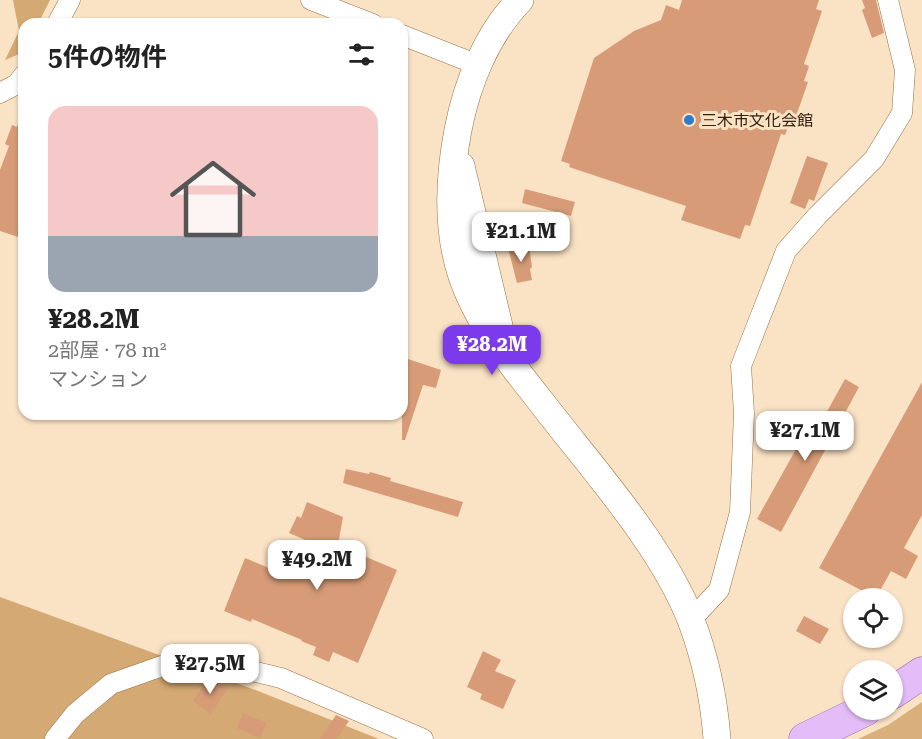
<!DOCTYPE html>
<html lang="ja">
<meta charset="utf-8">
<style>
:root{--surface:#fff;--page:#f2f2f2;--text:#222;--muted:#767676;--line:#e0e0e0;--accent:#7c3aed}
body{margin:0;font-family:"Roboto Serif","Noto Sans JP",serif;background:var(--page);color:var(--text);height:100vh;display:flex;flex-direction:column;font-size:22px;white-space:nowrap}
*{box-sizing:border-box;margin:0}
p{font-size:20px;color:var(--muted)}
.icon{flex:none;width:33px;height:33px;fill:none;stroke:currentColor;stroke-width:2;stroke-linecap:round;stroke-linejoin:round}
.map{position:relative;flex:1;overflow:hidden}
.drawer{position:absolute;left:18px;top:18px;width:390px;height:402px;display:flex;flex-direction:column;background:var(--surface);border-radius:18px;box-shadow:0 2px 4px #0004}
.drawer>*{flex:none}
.controls{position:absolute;left:843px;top:588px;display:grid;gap:12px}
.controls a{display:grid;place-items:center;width:60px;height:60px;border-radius:50%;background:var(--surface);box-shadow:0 2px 4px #0004;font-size:30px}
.price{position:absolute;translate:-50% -51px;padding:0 14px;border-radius:12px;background:#fff;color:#222;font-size:20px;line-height:39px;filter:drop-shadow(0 2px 3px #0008)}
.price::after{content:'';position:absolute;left:50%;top:36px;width:18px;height:14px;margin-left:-9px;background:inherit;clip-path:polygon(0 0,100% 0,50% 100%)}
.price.selected{background:var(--accent);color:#fff}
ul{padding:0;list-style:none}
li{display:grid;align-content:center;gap:12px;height:318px;padding:0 30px}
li+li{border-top:2px solid var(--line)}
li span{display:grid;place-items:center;height:186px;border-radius:18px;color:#555}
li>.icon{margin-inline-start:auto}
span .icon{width:108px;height:108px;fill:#fffc;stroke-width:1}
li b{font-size:26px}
h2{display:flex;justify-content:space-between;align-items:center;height:72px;padding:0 30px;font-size:26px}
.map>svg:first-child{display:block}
</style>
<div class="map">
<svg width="922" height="739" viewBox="0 0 922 739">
<rect width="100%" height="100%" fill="#fae2c5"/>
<path fill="#d9b07c" d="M 922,702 L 922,739 L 858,739 L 888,725 Z"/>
<path fill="#d4a973" d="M 13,0 L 50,0 L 38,24 L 24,24 L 24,52 L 5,60 L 19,31 Z
M 0,597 L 258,691 L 379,739 L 0,739 Z"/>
<path fill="#d79c77" d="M 682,0 L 819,0 L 816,9 L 822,11 L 804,64 L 809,66 L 804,81 L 808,82 L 792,128 L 788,127 L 785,135 L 781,134 L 750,226 L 745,225 L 740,239 L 681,220 L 686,206 L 569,167 L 570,164 L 561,161 L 594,58 L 634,31 L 661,20 L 666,5 L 679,10 Z
M 862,0 L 876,0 L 884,33 L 872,38 L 862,10 L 865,8 Z
M 23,111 L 24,112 L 24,239 L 0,231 L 0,170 L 9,146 L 5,144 L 12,125 L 17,127 Z
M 807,156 L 828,163 L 814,201 L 809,199 L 805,209 L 790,203 Z
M 525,189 L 575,202 L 571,216 L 522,203 Z
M 524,244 L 525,247 L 529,246 L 532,267 L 530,269 L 532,280 L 517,283 L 508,248 Z
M 402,357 L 441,370 L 436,388 L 423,385 L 405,440 L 402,440 Z
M 845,379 L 859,387 L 781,532 L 757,519 L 805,433 L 813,437 Z
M 922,382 L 922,515 L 904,548 L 918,556 L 906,579 L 891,571 L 876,598 L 819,568 Z
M 346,469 L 369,474 L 370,472 L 391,478 L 390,481 L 463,502 L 458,517 L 343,483 Z
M 307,502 L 343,517 L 338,545 L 397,570 L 358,663 L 333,652 L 329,662 L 313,655 L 316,647 L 301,641 L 302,640 L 252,619 L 251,622 L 224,611 L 245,558 L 291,577 L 308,541 L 289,533 L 297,516 L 301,518 Z
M 804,616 L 829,629 L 820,644 L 796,631 Z
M 483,651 L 501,660 L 495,671 L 516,680 L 503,709 L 480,699 L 482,694 L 467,687 Z
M 207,680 L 216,680 L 228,688 L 211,714 L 193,701 Z
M 243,713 L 267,723 L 260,738 L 237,728 Z
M 336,715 L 349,721 L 336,739 L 320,739 Z"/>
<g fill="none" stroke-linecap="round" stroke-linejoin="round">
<defs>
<path id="street" d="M 311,0 L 373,24
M 57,24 L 70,0
M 402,35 L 478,65
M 0,93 L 17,84 L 24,75
M 691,620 L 719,590 L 740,512 L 744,413 L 741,366 L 786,251 L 817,216 L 874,159 L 902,113 L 905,70 L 888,0
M 55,739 L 75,714 L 111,684 L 162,666 L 214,662 L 281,678 L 423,739"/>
<path id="secondary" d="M 520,0 C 487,34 467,83 458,130 C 449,177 446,226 461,273 C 476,321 511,364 542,403 C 591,467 662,545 691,620 C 705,657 714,699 717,739
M 461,166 L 500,330"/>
<path id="primary" d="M 892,693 L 922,673
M 805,739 L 865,710"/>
</defs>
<use href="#street" stroke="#977345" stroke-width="21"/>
<use href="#secondary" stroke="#977345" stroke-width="28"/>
<use href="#primary" stroke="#9869a4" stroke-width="33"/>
<use href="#street" stroke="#fff" stroke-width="20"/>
<use href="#secondary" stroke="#fff" stroke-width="27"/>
<use href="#primary" stroke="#e3bcf8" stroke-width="32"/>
</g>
<circle fill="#2f7ccc" stroke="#fae2c5" stroke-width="2" cx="689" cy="120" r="6"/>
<g text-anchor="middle" stroke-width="6" stroke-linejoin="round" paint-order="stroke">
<g font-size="16" fill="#31230f" stroke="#fae2c5" text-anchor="start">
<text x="701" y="126">三木市文化会館</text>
</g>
</g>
</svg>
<div class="controls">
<a><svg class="icon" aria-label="locate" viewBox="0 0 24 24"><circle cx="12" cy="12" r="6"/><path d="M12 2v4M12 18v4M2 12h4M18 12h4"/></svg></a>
<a><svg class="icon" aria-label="layers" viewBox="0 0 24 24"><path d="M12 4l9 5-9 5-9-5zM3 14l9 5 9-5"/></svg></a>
</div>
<b class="price" style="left:521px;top:263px">¥21.1M</b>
<b class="price selected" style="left:492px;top:376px">¥28.2M</b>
<b class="price" style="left:805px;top:462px">¥27.1M</b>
<b class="price" style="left:317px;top:591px">¥49.2M</b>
<b class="price" style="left:210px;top:695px">¥27.5M</b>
<section class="drawer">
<h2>5件の物件<svg class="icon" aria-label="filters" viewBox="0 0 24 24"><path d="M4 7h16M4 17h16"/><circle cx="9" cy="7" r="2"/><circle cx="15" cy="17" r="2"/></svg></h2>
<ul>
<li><span style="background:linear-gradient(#f6c9c9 70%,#9aa5b1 0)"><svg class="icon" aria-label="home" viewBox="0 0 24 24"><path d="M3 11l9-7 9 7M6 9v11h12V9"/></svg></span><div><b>¥28.2M</b><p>2部屋 · 78 m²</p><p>マンション</p></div></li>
</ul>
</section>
</div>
